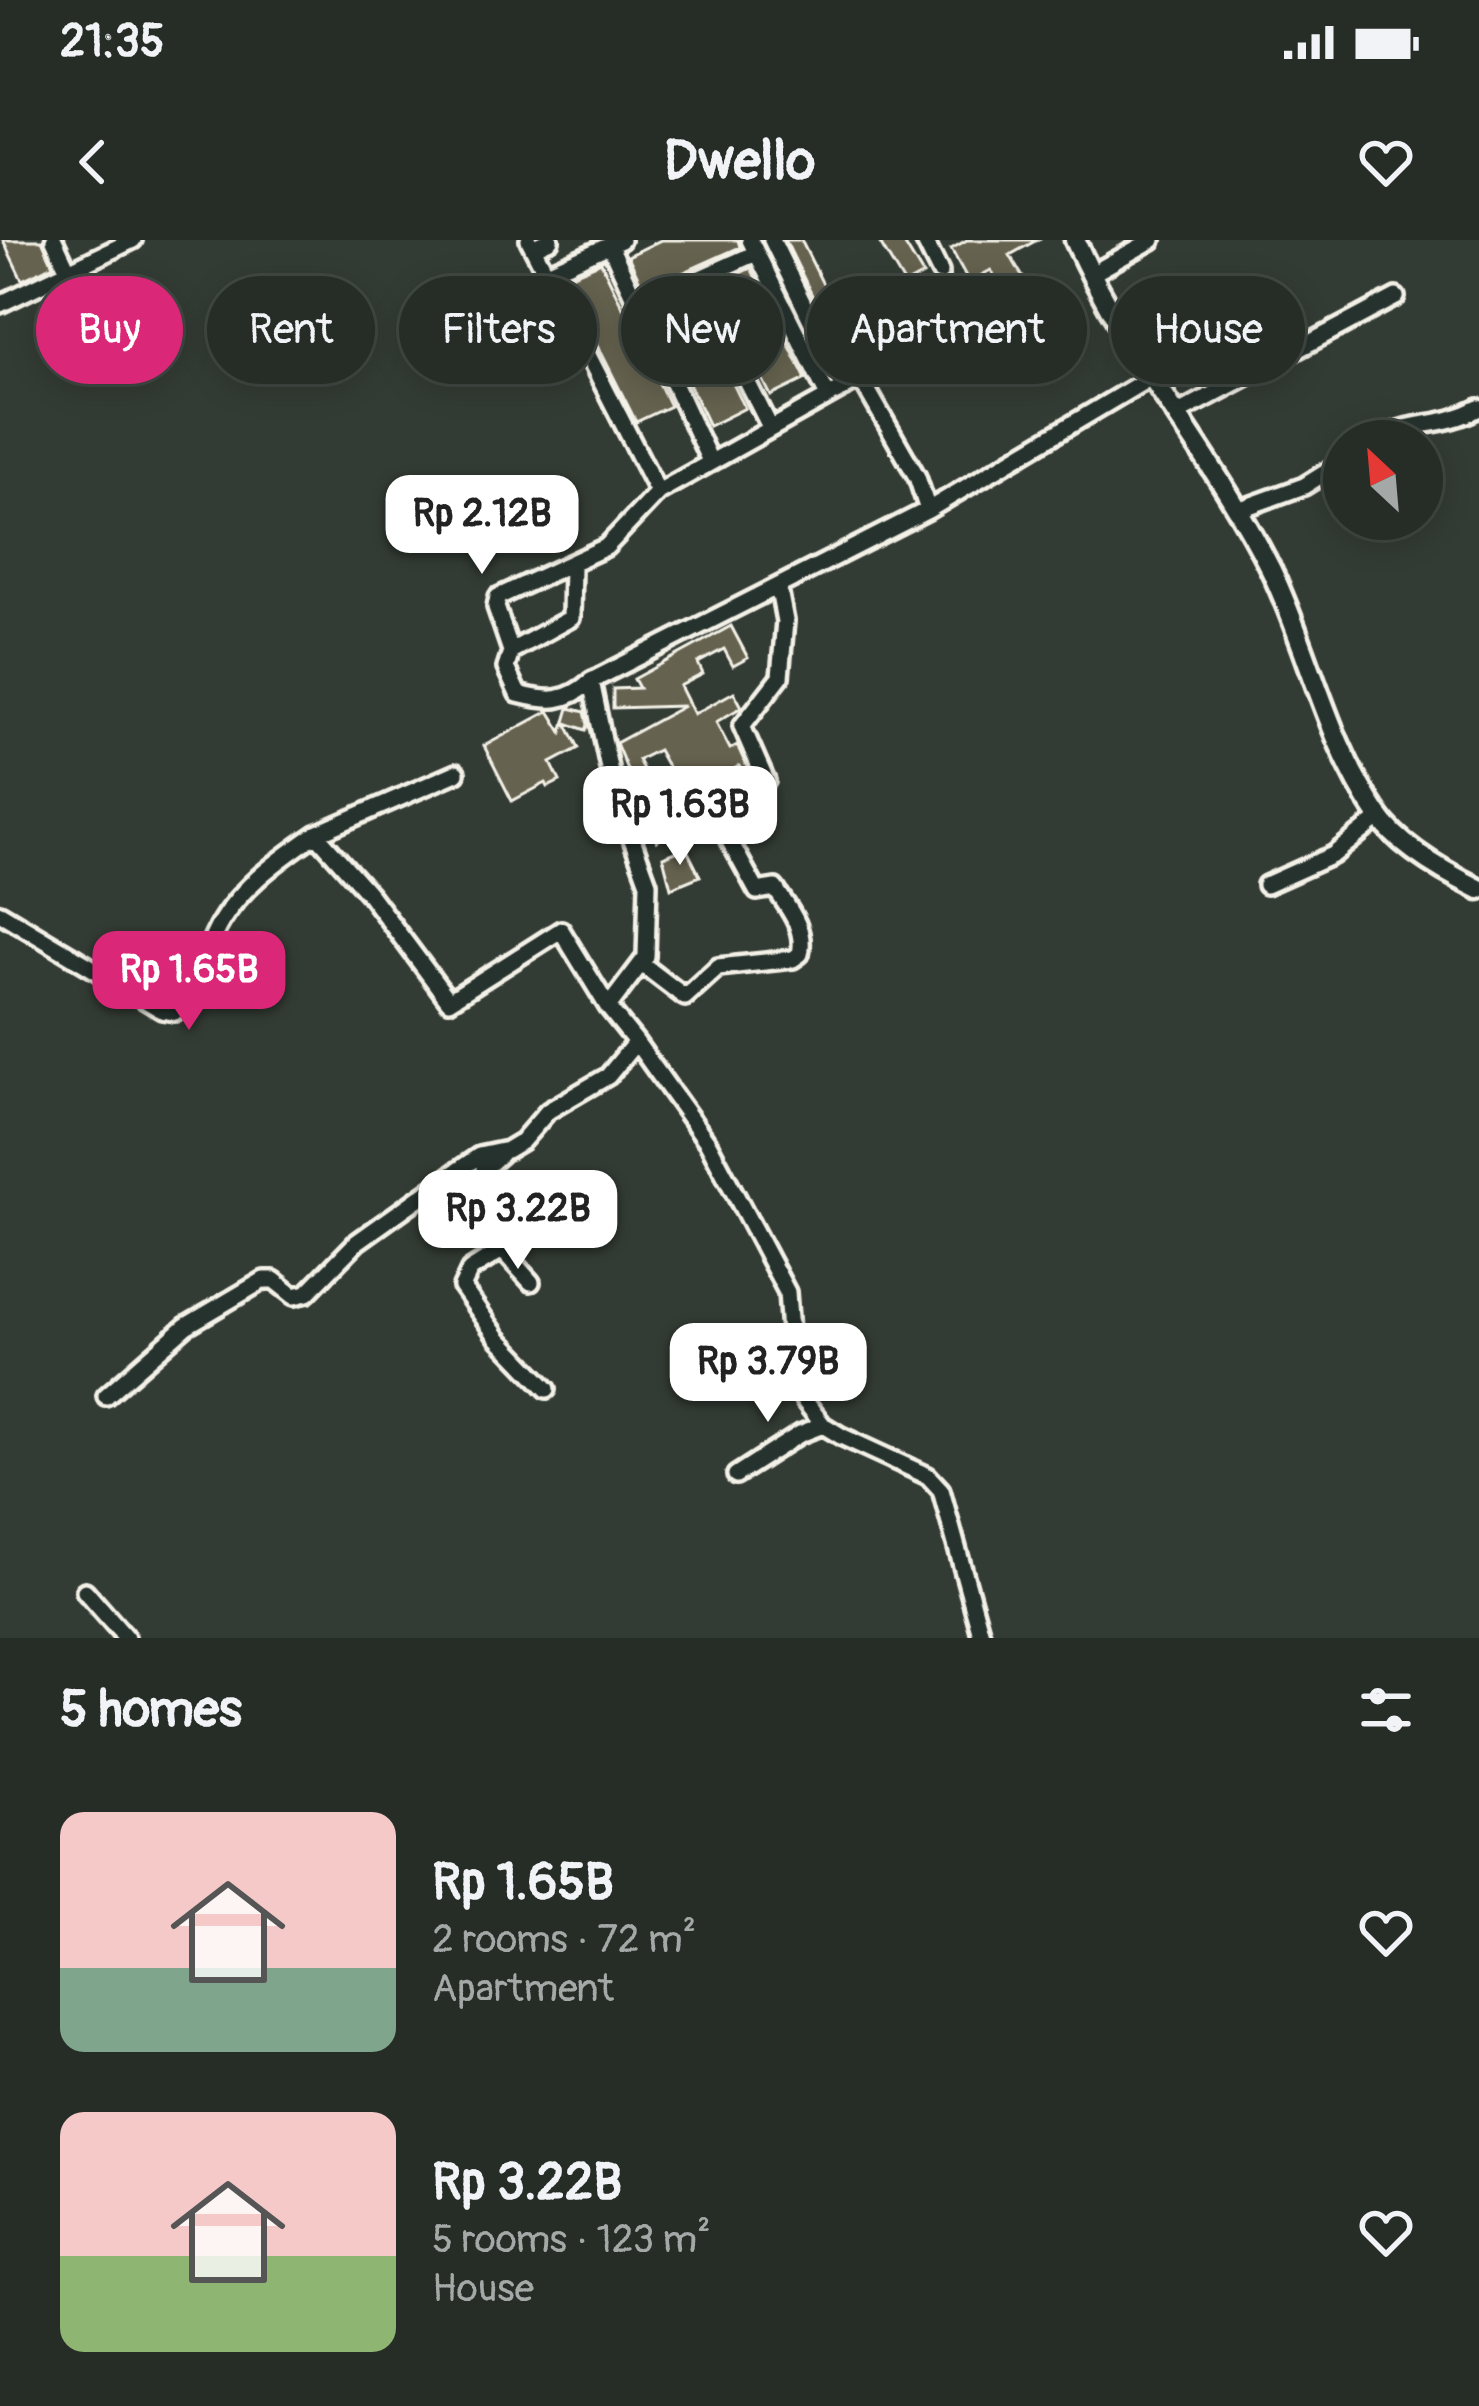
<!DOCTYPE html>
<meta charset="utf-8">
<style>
:root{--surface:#262d27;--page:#323933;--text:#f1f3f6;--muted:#a4a8a7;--line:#424944;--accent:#db2777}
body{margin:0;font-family:Pangolin,sans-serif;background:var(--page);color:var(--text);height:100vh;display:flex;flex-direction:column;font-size:45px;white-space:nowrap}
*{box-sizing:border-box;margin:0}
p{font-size:39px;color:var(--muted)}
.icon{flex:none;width:66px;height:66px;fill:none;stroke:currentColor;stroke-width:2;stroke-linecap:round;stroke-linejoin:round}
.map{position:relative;height:1398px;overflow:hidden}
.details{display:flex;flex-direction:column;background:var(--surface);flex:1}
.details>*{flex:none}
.top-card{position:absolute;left:36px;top:36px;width:1407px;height:108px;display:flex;gap:24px}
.needle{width:78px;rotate:334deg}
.controls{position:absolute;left:1323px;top:180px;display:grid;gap:24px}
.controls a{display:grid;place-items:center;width:120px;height:120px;border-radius:50%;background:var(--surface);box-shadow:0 6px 30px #0003,0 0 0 3px var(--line);font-size:60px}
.price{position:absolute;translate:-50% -102px;padding:0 27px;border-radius:24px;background:#fff;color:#222;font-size:39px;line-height:78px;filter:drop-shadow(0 3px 6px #0008)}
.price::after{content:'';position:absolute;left:50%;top:72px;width:36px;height:27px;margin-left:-18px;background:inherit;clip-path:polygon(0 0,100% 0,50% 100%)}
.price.active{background:var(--accent);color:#fff}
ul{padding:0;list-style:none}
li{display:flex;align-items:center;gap:36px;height:300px;padding:0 60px}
li span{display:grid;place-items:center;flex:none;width:336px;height:240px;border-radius:24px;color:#555}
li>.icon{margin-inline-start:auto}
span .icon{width:144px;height:144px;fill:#fffc;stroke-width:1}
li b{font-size:51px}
h2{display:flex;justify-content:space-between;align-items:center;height:144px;padding:0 60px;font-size:51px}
.tag{padding:0 42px;border-radius:54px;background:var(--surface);box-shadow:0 6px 30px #0003,0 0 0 3px var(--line);font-size:42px;line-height:108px}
.tag.active{background:var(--accent);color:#fff}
.status{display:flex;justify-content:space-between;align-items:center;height:84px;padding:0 60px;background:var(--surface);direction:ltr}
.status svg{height:33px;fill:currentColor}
header{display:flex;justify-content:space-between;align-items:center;height:156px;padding:0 60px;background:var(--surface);font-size:54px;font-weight:800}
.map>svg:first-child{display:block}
</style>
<div class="status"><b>21:35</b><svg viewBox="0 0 49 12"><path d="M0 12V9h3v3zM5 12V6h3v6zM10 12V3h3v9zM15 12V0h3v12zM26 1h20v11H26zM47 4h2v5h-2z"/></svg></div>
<header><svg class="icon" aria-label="back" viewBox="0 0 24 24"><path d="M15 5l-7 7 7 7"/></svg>Dwello<svg class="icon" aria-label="heart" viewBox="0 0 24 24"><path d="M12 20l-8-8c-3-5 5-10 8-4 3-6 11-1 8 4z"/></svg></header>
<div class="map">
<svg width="1479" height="1398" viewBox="0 0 1479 1398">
<rect width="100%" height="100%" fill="#333c34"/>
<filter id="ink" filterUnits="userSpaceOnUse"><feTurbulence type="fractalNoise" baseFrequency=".00833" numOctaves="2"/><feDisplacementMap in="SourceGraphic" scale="24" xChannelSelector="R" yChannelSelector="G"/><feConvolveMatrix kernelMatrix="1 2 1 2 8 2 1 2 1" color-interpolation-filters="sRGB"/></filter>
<g filter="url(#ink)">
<path fill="#65624f" stroke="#f4f1e8" stroke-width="3" d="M 3,0 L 42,0 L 53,25 L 22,40 Z
M 661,0 L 738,0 L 740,7 L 644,50 L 628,16 Z
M 785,0 L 801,0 L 863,125 L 849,131 Z
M 878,0 L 902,0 L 923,35 L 905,45 Z
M 967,0 L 1037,0 L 1010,15 L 1028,46 L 1007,58 L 991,30 L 969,42 L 951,9 Z
M 601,22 L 670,166 L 636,182 L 564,38 Z
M 751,28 L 806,139 L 771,156 L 715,45 Z
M 690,56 L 745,168 L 709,186 L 655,72 Z
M 731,386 L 748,418 L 733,426 L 724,409 L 698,423 L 703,434 L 680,446 L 694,474 L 734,452 L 742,467 L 716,482 L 730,509 L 737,505 L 748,529 L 743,532 L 739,526 L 706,546 L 709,552 L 691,563 L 699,575 L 657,601 L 647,585 L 674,568 L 655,538 L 669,530 L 658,510 L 638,520 L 653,548 L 638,556 L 616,503 L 684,466 L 613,468 L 613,449 L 639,448 L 634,439 Z
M 569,468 L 585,472 L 588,485 L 586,490 L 566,483 L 579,508 L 551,523 L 560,541 L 548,547 L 546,543 L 512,561 L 484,506 L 549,471 L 562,492 Z
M 686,608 L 700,636 L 671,648 L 663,617 Z"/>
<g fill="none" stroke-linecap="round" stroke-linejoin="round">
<defs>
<path id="minor" d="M 54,0 L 68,30
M 529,0 L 658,252 L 856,141 L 865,146 L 917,237 L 928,270
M 750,0 L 828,156
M 772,0 L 844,148
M 924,0 L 940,32
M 610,6 L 710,221
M 533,8 L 550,0
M 545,34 L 621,0
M 1090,35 L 1152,0
M 696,40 L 770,187
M 0,64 L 133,0
M 638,66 L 756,13
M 1178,173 L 1396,57
M 1374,201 C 1414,178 1437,190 1479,168
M 1238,270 L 1304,246 L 1344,221
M 572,324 L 571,378 L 511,411 L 506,428 L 518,454 C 549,462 566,463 591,441
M 511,411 L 496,367 L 498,357 L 606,307 L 658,252
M 456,533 L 316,594 L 370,655 L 449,761 L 561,690 L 608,767
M 1266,645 L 1333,615 L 1379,578
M 0,673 L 162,770 L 175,772 L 183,767 C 194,743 203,719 214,695 C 234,651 277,621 316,594
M 643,725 L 685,757 L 718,727 L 793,719 L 800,714 C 806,689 789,669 775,648 L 757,651 L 715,574 L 718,567 L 766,541 L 742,486 L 780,437 L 785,381 L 779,350
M 636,802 L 708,903 L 787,1052 L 792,1119 L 804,1160 L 823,1185 L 841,1196 L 928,1236 L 941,1250 L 982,1398
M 501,914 L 484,929 L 482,941 L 534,979 L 534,990 L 470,1030 L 462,1047 L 498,1098 L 547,1149
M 503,1011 L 531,1042
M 741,1147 L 792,1119
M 106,1156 L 186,1086 L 264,1040 L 274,1040 L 294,1056 L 307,1053 L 357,1002 L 454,933 L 479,916 L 507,910 L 522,901 L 548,871 L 608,836 L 636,802 L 608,767 L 646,717 L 648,643 L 613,547 L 591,441 L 928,270 L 1151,137
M 736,1235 L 800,1194 L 823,1185
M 85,1351 L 126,1398"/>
<path id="major" d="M 1075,0 C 1127,118 1214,215 1271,330 C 1309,409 1327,501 1377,574 C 1399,607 1444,632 1479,649"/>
</defs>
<use href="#minor" stroke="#f4f1e8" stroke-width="24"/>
<use href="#major" stroke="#f4f1e8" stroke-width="27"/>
<use href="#minor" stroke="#26332d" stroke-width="15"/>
<use href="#major" stroke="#26332d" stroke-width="18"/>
</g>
</g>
</svg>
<div class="controls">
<a><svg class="needle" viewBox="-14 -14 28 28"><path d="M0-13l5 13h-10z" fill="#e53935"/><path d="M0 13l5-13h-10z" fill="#a4a8a7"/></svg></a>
</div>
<b class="price" style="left:482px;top:337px">Rp 2.12B</b>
<b class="price" style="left:680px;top:628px">Rp 1.63B</b>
<b class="price active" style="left:189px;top:793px">Rp 1.65B</b>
<b class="price" style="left:518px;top:1032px">Rp 3.22B</b>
<b class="price" style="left:768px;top:1185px">Rp 3.79B</b>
<div class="top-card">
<a class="tag active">Buy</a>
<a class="tag">Rent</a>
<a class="tag">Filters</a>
<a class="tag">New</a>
<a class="tag">Apartment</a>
<a class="tag">House</a>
</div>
</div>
<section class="details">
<h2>5 homes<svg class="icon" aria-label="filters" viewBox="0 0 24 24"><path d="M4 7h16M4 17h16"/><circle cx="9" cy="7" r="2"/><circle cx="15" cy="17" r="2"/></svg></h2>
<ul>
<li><span style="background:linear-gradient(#f6c9c9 65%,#7fa58c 0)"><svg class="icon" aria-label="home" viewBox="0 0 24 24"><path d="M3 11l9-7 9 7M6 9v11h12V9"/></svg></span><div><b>Rp 1.65B</b><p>2 rooms · 72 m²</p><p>Apartment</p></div><svg class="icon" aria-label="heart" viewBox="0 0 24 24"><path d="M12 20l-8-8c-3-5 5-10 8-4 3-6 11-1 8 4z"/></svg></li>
<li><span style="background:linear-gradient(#f6c9c9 60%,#8fb573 0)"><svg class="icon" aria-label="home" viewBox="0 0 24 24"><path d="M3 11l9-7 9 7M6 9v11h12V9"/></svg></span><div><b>Rp 3.22B</b><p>5 rooms · 123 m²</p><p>House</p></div><svg class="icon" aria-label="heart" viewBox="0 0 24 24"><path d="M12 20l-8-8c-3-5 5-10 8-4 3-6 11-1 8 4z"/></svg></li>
</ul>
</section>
